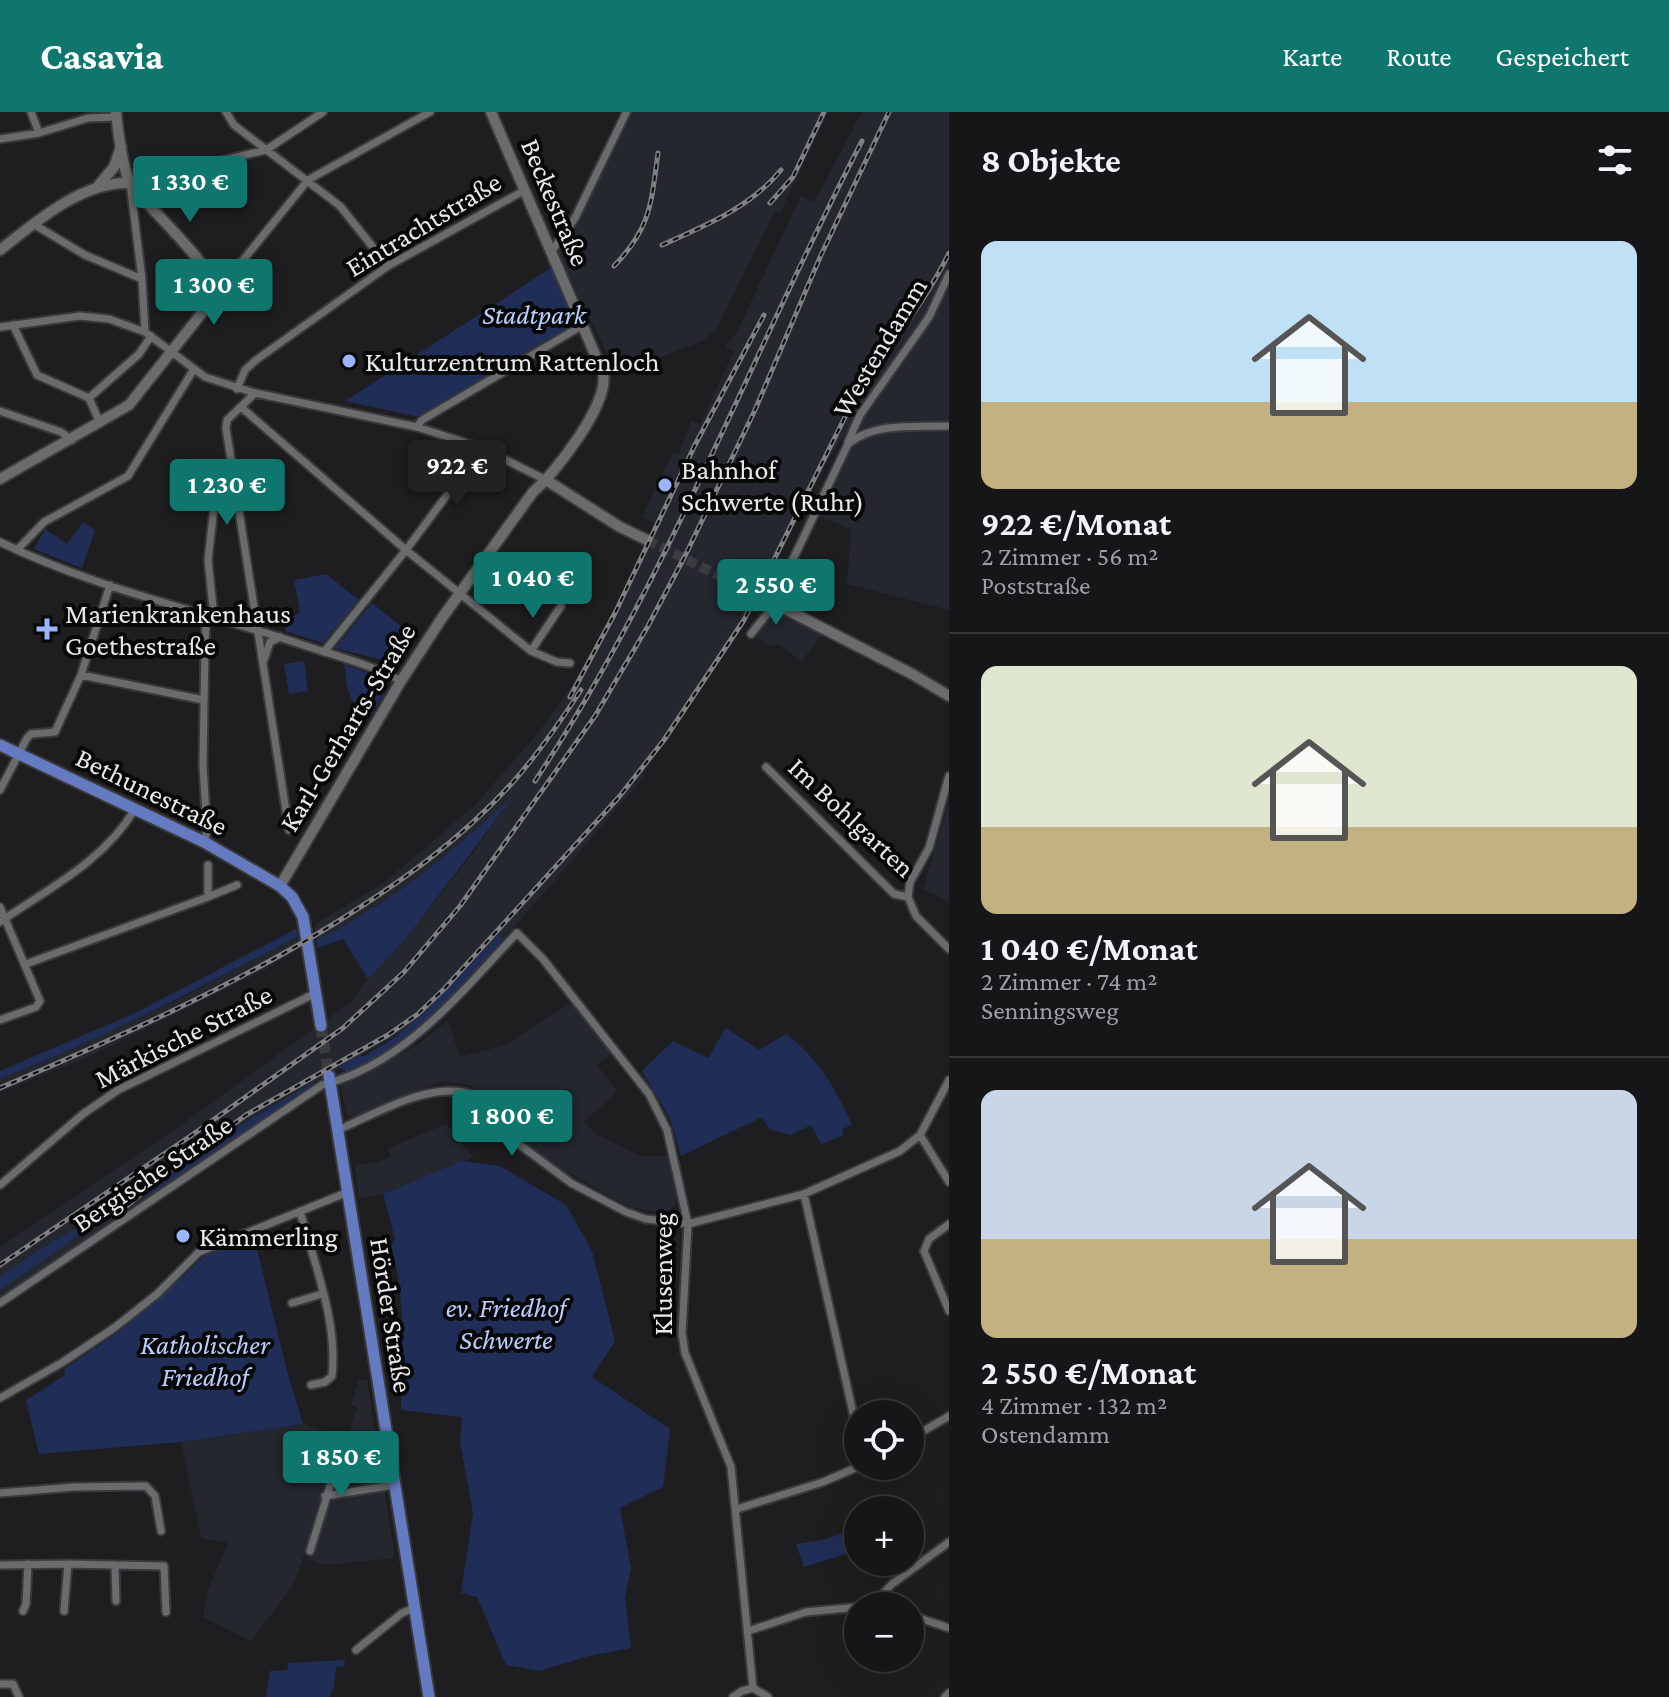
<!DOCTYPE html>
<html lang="de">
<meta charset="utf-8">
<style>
:root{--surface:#161619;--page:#1f1f22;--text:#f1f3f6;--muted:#9e9fa2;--line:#353538;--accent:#0f766e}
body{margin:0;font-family:"Crimson Pro",serif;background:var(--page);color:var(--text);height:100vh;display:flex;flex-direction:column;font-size:30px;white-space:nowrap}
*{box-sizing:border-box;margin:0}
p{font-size:26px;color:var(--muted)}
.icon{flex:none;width:44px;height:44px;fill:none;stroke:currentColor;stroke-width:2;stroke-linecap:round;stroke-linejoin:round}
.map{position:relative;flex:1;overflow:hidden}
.details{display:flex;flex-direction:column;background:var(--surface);width:720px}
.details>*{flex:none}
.fabs{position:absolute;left:844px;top:1288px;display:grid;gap:16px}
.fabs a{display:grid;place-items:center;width:80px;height:80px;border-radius:50%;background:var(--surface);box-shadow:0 8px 32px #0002,0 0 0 2px var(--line);font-size:40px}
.price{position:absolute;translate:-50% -68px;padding:0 18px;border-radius:8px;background:var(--accent);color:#fff;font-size:26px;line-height:52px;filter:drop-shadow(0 2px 4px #0008)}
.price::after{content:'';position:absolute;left:50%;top:48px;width:24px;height:18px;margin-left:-12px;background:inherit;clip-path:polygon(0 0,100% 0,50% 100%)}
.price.current{background:#222;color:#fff}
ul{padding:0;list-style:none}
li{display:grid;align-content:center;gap:16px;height:424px;padding:0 32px}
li+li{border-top:2px solid var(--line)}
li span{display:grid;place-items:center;height:248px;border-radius:16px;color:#555}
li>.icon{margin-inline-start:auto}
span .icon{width:144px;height:144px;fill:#fffc;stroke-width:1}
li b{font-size:34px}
h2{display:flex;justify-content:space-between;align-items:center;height:96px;padding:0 32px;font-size:34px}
header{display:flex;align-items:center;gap:48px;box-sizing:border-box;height:112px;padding:0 40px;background:var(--accent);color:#fff}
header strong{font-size:38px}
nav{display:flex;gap:44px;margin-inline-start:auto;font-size:28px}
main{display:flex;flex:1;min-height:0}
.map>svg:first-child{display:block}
</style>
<header>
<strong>Casavia</strong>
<nav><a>Karte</a><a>Route</a><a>Gespeichert</a></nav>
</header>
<main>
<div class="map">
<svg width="949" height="1585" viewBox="0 0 949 1585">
<rect width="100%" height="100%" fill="#1e1e21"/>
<path fill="#24272e" d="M 625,0 L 828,0 L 780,101 L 775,99 L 716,218 L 702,229 L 622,261 L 616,260 L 557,141 Z
M 862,0 L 949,0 L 949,156 L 926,203 L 828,347 L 741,518 L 643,661 L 645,664 L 504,827 L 498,823 L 408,916 L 231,1019 L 170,1064 L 127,1101 L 0,1187 L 0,1135 L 178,1015 L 351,890 L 368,867 L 408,824 L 473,741 L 509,689 L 439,751 L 397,782 L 331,822 L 316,827 L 314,815 L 320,809 L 385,770 L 476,692 L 538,621 L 586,554 L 615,501 L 657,413 L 642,405 L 665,355 L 674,340 L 678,342 L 691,309 L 700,312 L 734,239 L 726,235 L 727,231 L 736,222 L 801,84 L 814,90 Z
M 949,169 L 949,498 L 847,472 L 851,417 L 817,404 L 861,308 L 932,206 Z
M 764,495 L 822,523 L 801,550 L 779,532 L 770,535 L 752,521 Z
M 949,690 L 949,789 L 923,777 Z
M 298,824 L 300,836 L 268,856 L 88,945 L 0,980 L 0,967 L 44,949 L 188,883 Z
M 572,890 L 611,942 L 597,953 L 617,979 L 584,1010 L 596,1022 L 640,1044 L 667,1044 L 677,1088 L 674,1095 L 664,1102 L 628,1094 L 554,1053 L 521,1027 L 470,973 L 442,969 L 353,1005 L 347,1002 L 340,974 L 417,933 L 448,908 L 460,945 L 505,933 Z
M 446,1012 L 473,1045 L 380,1083 L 359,1087 L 354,1053 L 378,1050 L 390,1045 L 388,1036 Z
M 359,1268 L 367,1268 L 395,1446 L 326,1453 L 309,1448 L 357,1295 L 351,1293 Z
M 303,1312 L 341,1324 L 313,1420 L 292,1475 L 251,1529 L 203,1505 L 208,1478 L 228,1431 L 201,1426 L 181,1330 Z"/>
<path fill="#202d57" d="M 551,156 L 567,193 L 565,220 L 541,231 L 419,305 L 345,289 Z
M 83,410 L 95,418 L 82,456 L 34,437 L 45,417 L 67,432 Z
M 326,462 L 359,488 L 323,531 L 285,519 L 288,509 L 300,500 L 294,468 Z
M 372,491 L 416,526 L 399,550 L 386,549 L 335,536 Z
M 304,549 L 308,579 L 289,582 L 284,552 Z
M 344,552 C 359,559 383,562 386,580 L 370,605 C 346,589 348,578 344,552 Z
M 512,686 L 408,824 L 368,867 L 343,827 L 317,836 L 316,827 C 334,821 349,811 365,801 C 420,769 464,727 512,686 Z
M 296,817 L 298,824 C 200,876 103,926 0,967 L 0,959 L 135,901 Z
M 498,823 L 504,827 L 429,908 L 402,930 L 349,961 L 339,955 L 358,944 L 364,944 L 391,928 L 424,901 Z
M 726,916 L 759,938 L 786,922 C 818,946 836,977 852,1013 L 842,1017 L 844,1023 L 821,1032 L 811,1013 L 791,1023 L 770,1018 L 762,1005 L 681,1044 L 670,1006 L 642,959 L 673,929 L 708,946 Z
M 313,970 L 314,972 L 127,1101 L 170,1064 L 231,1019 Z
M 462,1049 L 500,1054 L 566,1093 L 592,1139 L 615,1229 L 592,1265 L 670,1317 L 663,1375 L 620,1396 L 631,1456 L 625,1486 L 631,1536 L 589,1544 L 539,1559 L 506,1553 L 477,1485 L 461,1481 L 473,1401 L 460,1330 L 462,1305 L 401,1298 C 401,1238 407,1192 391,1133 L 395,1127 L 383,1082 Z
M 80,1114 L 84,1120 L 0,1178 L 0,1165 L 50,1131 Z
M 253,1121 L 287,1259 L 303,1312 L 181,1330 L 39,1342 L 26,1288 L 65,1263 L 64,1257 L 117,1221 L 184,1164 L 208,1140 Z
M 858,1417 L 858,1438 L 804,1455 L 796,1432 L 822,1428 Z
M 345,1548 L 344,1554 L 336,1555 L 334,1575 L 329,1585 L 266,1585 L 270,1559 L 287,1558 L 289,1551 Z"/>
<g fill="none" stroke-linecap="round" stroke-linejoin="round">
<path stroke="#3c3c3f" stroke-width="10" stroke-dasharray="10 5" stroke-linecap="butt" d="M 647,428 L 760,484"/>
<path stroke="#3c3c3f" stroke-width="11" stroke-dasharray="11 5.5" stroke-linecap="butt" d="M 321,914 L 329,964"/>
<defs>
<path id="street" d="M 31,0 L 39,21
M 226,0 L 234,13 L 340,94 L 388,154
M 0,27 L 39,21 L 88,6 L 117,5
M 35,113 L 85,143 L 142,167 L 145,220
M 552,139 L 575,106 L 626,1
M 142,167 L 130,71 L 266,38 L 323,0
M 217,176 L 227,168 L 308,68 L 430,0
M 13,213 L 37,263 L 89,286 L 100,311
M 0,215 L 80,204 L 109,207 L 145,220 L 205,265 L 255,281 L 417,315 L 482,336 L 546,368
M 237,277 L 245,258 L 256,248 L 388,154 L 525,78
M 255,281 L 227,308 L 226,316 L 289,718
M 89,286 L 139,242 L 151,224
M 241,295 L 406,438 L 531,539 L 557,550 L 570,551
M 0,299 L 61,320 L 72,328
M 417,315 L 422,308 L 583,213
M 848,330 L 860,303 L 929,205 L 949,162
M 0,430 C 96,477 202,499 303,533 C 336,544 370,552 401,569
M 17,438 L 44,410 L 128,364 L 194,257
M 110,473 L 81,563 L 204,588
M 751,522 L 767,502 L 848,332 C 874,310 916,315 949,314
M 531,539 L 561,494
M 324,540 L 406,438 L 482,336
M 264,548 L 270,530 L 280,525
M 766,655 L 894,782 L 908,785
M 949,664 L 929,736 L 910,770 L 908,785 L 916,804 L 949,837
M 0,678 L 27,626 L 31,622 L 55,620 L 81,563
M 204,730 L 207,719 L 203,653 L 205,533 L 206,506 L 213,496 L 208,448 L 215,387 L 220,383 L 235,382
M 208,753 L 208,785 L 237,773
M 0,795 L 40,889 L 36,895 L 0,908
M 0,810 C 49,776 103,750 135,697
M 26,852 L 208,785
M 338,1018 C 375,1002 430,969 470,982 L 516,1030 L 571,1071 L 626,1100 L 646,1107 L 688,1112 L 804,1082 L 900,1039 L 920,1023 L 949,968
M 920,1023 L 949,1070
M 0,1073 L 83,1002 L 118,978 L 316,881
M 804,1082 L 858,1323
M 300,1099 C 314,1151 338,1209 332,1264 L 325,1270 L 311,1273
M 949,1112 L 929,1127 L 924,1139 L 949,1199
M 0,1191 L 322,973 C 405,952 460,881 517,821 L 543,847 L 649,982 L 667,1018 L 688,1112 L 682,1221 L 685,1241 L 731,1355 L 753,1576
M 292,1191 L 322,1182
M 0,1286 L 63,1250 L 114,1216 L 157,1182 L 199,1140 L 348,1080
M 910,1327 L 949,1304
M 0,1381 L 74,1375 L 146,1374 L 155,1384 L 161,1419
M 325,1384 L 394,1373
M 737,1397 L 823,1370 L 860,1354
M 310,1439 L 345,1326
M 68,1452 L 115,1453 L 116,1489
M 0,1453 L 68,1452 L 64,1499
M 115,1453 L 164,1454 L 166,1500
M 872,1494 L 891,1473 L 949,1430
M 23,1499 L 26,1492 L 28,1452
M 910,1503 L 949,1516
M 748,1519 L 806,1500 L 858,1495
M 356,1538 L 402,1501 L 414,1496
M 0,1572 L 13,1572 L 19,1585
M 753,1576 L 768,1585
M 733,1585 L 742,1579 L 753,1576
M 945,1585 L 949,1581"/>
<path id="secondary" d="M 98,74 L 114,55 L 121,35
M 0,138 C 36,110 82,69 130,71
M 0,367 L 129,293 L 217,182 C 218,159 148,95 132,74 C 122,59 118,19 116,0
M 546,368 L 620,415 L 647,428
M 760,484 L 912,562 L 949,584
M 280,774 L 401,569 L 442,506 L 533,380 C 556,360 610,291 603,261 L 491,0"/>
<path id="primary" d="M 0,633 L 204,730 L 280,774 L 292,785 L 303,805 L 321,914
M 329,964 L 429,1585"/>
</defs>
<use href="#street" stroke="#3a3a3c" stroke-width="11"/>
<use href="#secondary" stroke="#3a3a3c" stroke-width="14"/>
<use href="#primary" stroke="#3a3a3c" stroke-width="15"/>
<use href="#street" stroke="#696b6d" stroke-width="7"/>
<use href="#secondary" stroke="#696b6d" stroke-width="10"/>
<use href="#primary" stroke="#657bc1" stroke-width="11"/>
<defs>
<path id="rail" d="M 770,91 L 793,65 L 824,0
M 662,133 C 705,114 751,95 781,58
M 614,154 C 651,116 651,92 658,41
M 570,585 L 615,501 L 695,333 L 764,203
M 535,669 C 668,468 751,242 862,29
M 0,976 C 114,927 226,878 332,813 C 398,772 460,729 513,670 C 538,642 560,610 581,578
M 119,1100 L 162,1065 L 246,1003 L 388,923 L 418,902 L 445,876 L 619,685 L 664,628 L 744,508 L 853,289 C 884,238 923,195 949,141
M 0,1153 L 192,1023 L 343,916 L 404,860 L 460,794 L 595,604 L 648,514 L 686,442 L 755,298 L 821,143 L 889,0"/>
</defs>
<use href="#rail" stroke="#808083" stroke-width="5"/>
<use href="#rail" stroke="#080809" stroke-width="2" stroke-dasharray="6" stroke-linecap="butt"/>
</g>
<g fill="#9ab5fd" stroke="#080809" stroke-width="3">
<circle cx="349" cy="249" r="8"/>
<circle cx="665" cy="373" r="8"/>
<path d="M43 505h8v8h8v8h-8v8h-8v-8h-8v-8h8z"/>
<circle cx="183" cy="1124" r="8"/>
</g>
<g text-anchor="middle" stroke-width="8" stroke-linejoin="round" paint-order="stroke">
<g font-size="28" fill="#e9e9eb" stroke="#080809">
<text transform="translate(556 90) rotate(67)" y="10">Beckestraße</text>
<text transform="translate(423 112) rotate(-31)" y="10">Eintrachtstraße</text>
<text transform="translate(879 235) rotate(-59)" y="10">Westendamm</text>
<text transform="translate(347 615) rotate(-59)" y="10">Karl-Gerharts-Straße</text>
<text transform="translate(152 679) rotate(26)" y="10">Bethunestraße</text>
<text transform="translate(852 705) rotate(43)" y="10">Im Bohlgarten</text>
<text transform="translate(183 924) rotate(-27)" y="10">Märkische Straße</text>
<text transform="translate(152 1061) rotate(-34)" y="10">Bergische Straße</text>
<text transform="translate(662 1162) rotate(-90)" y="10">Klusenweg</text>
<text transform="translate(392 1203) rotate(81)" y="10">Hörder Straße</text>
</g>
<g font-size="28" font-style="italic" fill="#bacdff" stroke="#080809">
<text x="534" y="212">Stadtpark</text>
<text x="506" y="1205">ev. Friedhof<tspan x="506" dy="32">Schwerte</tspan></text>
<text x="205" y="1242">Katholischer<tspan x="205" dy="32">Friedhof</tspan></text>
</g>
<g font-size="28" fill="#e9e9eb" stroke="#080809" text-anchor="start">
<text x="365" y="259">Kulturzentrum Rattenloch</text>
<text x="681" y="367">Bahnhof<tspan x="681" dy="32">Schwerte (Ruhr)</tspan></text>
<text x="65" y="511">Marienkrankenhaus<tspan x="65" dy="32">Goethestraße</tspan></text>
<text x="199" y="1134">Kämmerling</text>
</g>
</g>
</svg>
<div class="fabs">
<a><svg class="icon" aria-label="locate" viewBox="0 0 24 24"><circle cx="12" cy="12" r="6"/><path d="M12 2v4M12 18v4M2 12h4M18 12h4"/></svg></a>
<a>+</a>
<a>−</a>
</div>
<b class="price" style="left:190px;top:112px">1 330 €</b>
<b class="price" style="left:214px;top:215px">1 300 €</b>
<b class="price current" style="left:457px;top:396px">922 €</b>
<b class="price" style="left:227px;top:415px">1 230 €</b>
<b class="price" style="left:533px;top:508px">1 040 €</b>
<b class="price" style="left:776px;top:515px">2 550 €</b>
<b class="price" style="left:512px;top:1046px">1 800 €</b>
<b class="price" style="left:341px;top:1387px">1 850 €</b>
</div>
<section class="details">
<h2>8 Objekte<svg class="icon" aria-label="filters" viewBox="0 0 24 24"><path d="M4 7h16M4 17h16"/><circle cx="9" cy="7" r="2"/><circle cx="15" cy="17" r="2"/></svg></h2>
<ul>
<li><span style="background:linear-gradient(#bfe0f5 65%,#c2b280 0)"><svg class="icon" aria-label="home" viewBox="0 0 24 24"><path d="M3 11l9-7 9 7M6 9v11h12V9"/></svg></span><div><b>922 €/Monat</b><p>2 Zimmer · 56 m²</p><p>Poststraße</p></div></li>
<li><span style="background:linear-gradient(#dfe7d0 65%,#c2b280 0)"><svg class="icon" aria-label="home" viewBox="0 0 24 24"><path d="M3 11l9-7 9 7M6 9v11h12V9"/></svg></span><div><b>1 040 €/Monat</b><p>2 Zimmer · 74 m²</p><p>Senningsweg</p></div></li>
<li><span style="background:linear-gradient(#c9d6e8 60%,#c2b280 0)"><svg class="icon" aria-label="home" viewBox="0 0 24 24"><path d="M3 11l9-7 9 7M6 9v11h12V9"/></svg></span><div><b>2 550 €/Monat</b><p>4 Zimmer · 132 m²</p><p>Ostendamm</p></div></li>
</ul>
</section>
</main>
